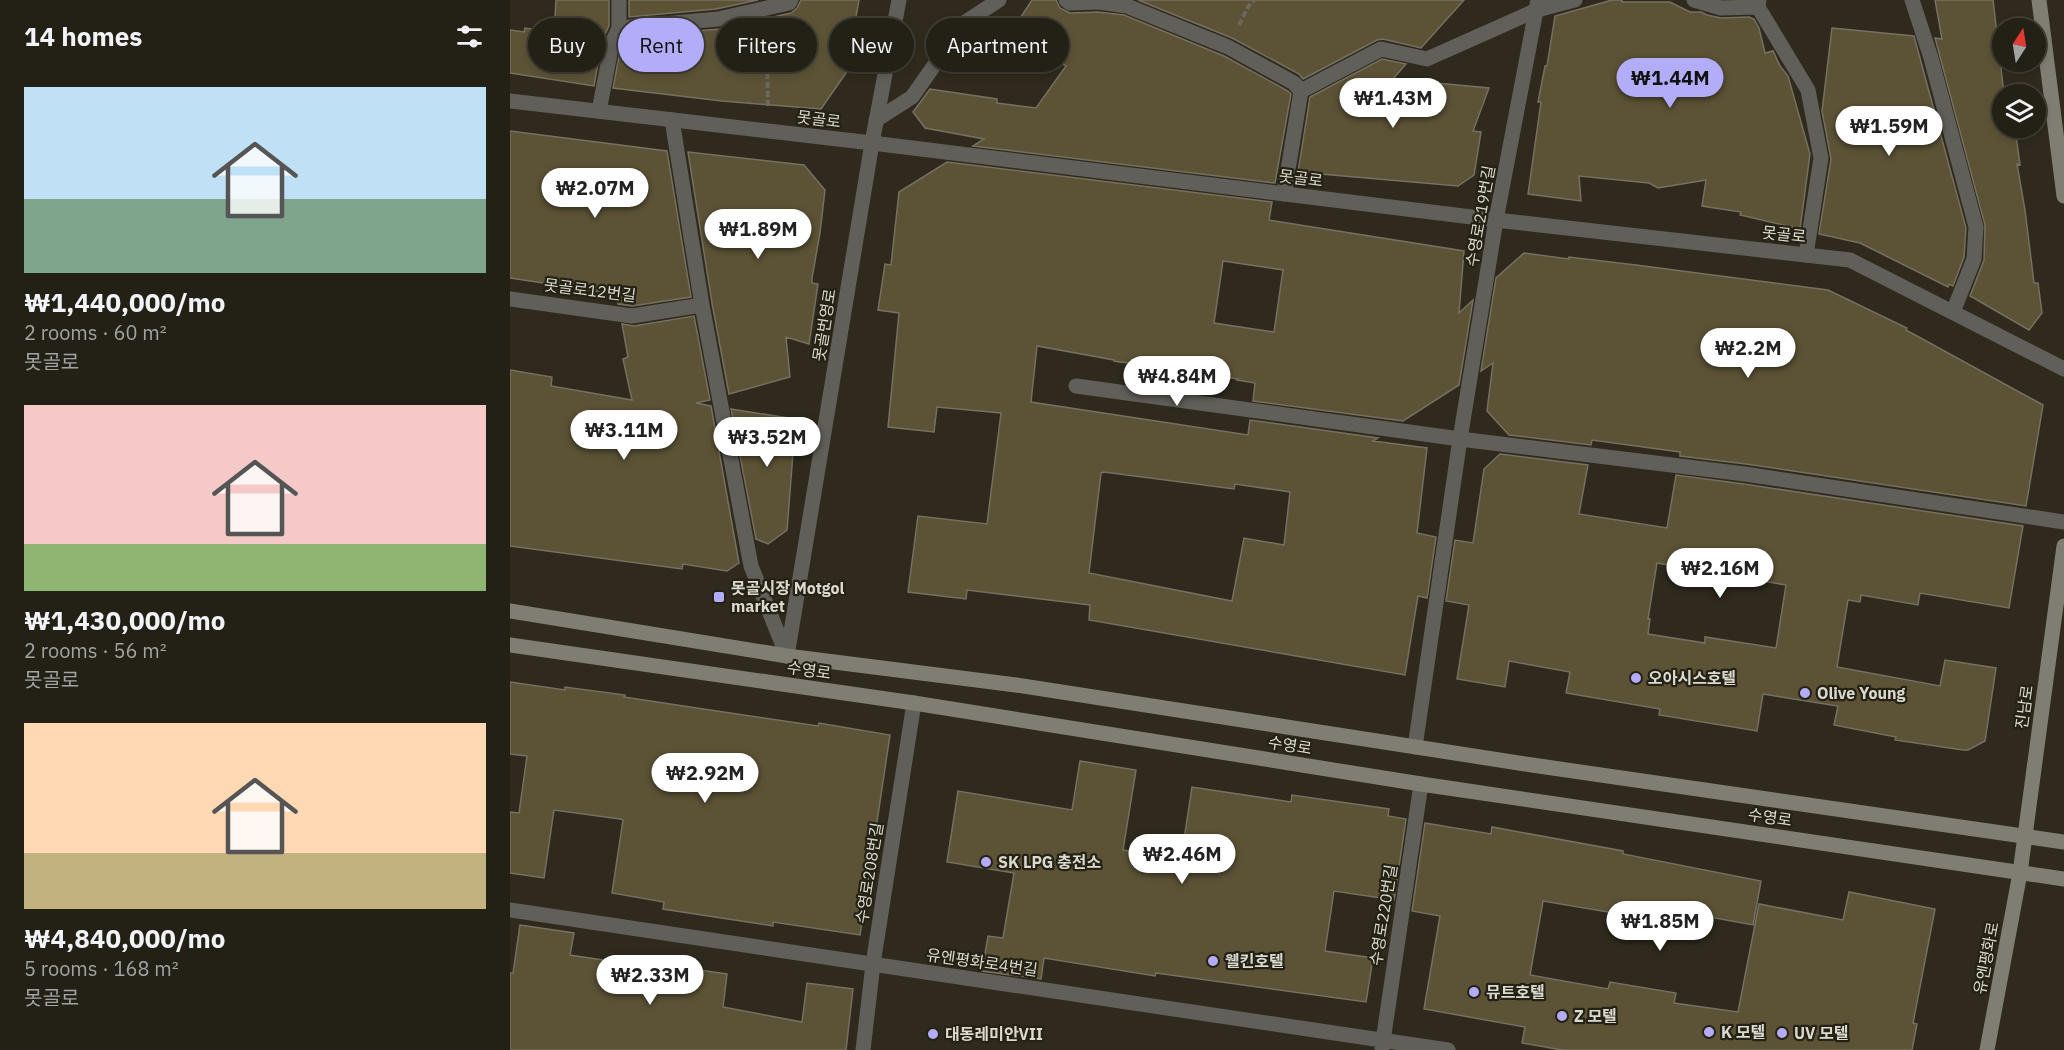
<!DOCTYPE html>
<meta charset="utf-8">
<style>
:root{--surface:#232016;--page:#2b281f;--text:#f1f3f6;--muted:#a3a3a1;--line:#403e35;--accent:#b3adf9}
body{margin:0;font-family:"IBM Plex Sans","Noto Sans KR",sans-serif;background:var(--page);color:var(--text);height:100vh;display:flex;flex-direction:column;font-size:22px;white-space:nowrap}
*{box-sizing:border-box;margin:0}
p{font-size:20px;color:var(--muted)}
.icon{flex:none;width:33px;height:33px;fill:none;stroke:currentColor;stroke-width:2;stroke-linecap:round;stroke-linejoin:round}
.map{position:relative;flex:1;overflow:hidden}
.details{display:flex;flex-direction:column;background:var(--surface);width:510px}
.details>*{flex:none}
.banner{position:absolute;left:18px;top:18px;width:570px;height:54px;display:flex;gap:12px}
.needle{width:39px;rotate:12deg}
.fabs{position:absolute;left:1482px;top:18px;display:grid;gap:12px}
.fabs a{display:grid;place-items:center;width:54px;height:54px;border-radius:50%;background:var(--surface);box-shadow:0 3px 9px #0003,0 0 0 2px var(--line);font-size:30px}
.price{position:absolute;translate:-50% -51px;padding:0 14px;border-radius:21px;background:#fff;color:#222;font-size:20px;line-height:39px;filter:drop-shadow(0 2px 3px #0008)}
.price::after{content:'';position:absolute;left:50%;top:36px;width:18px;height:14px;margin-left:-9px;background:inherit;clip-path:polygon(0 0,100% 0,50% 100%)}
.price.current{background:var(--accent);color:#111}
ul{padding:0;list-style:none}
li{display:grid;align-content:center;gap:12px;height:318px;padding:0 24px}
li span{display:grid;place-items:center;height:186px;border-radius:0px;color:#555}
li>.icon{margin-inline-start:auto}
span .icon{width:108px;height:108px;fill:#fffc;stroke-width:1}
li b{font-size:26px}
h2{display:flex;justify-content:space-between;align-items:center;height:72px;padding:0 24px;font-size:26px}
.tag{padding:0 21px;border-radius:27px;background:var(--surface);box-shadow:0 3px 9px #0003,0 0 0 2px var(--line);font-size:21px;line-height:54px}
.tag.current{background:var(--accent);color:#111}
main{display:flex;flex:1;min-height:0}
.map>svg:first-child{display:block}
</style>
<main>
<section class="details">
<h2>14 homes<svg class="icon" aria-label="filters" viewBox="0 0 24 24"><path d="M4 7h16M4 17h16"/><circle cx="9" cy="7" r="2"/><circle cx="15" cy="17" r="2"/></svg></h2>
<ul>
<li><span style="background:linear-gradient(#bfe0f5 60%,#7fa58c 0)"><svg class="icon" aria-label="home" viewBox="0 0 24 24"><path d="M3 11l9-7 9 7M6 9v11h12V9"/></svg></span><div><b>₩1,440,000/mo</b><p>2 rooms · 60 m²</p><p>못골로</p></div></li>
<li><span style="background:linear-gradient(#f6c9c9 75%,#8fb573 0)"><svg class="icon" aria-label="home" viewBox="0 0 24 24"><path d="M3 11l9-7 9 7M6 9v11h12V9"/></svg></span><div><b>₩1,430,000/mo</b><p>2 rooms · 56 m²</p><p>못골로</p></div></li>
<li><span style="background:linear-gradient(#ffd9b3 70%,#c2b280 0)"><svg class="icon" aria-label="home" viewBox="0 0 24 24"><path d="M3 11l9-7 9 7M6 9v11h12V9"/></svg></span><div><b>₩4,840,000/mo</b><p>5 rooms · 168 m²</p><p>못골로</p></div></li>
</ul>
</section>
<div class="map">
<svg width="1554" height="1050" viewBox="0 0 1554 1050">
<rect width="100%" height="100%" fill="#2f2a1d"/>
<path fill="#5c5336" stroke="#757061" stroke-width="1.5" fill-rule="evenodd" d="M 46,0 L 99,0 L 99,26 L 92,41 L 84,86 L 0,73 L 0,30 L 14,32 L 15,28 L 44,32 Z
M 119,0 L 248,0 L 206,9 L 119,17 Z
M 291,0 L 349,0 L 336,73 L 311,109 L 212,101 L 103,88 L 111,46 L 115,37 L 210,29 L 281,13 L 287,8 Z
M 522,0 L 546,0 L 550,8 L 560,13 L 588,12 L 614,15 L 714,56 L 778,91 L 781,94 L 765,183 L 463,146 L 474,139 L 415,128 L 403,112 L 420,89 L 487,99 L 487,103 L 526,108 L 556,66 L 501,32 Z
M 628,0 L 954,0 L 911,48 L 873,39 L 867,40 L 793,79 L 789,74 L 722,38 Z
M 1102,0 L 1112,0 L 1112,2 L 1160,2 L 1180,12 L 1191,12 L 1197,15 L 1211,18 L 1239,17 L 1244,19 L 1249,28 L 1255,53 L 1263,51 L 1270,66 L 1278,76 L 1300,154 L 1290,229 L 1230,215 L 1231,212 L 1192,206 L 1196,180 L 1148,188 L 1139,183 L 1069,176 L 1071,201 L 1018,194 L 1031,102 L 1028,102 L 1035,66 L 1037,66 L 1045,16 Z
M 1425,0 L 1483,0 L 1494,94 L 1492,128 L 1505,128 L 1510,165 L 1507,164 L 1515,210 L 1524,283 L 1528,283 L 1532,313 L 1519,330 L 1460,296 L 1474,260 L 1475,225 L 1425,38 L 1432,39 Z
M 1322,28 L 1404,36 L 1456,228 L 1454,257 L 1443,286 L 1439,284 L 1438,287 L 1350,243 L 1309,234 L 1321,159 L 1312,111 Z
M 872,59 L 896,64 L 883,79 L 979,88 L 963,131 L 971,132 L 964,175 L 948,186 L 788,172 L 800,97 Z
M 0,131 L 157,151 L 181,297 L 122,306 L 108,304 L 106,294 L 0,278 Z
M 178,152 L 294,165 L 315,190 L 310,233 L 302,278 L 302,283 L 308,284 L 299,344 L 276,337 L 280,377 L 219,394 L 202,303 Z
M 437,162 L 762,202 L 759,220 L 954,251 L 949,313 L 963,300 L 949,385 L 893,421 L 743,401 L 745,383 L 727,380 L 728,379 L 604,361 L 604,360 L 527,346 L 521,402 L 738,435 L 740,420 L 868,438 L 863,441 L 917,448 L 907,533 L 926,537 L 917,598 L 908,596 L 895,675 L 579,620 L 580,605 L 457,590 L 456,599 L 398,592 L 408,516 L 477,524 L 491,413 L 427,407 L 424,432 L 378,427 L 389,313 L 368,310 L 375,264 L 381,265 L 389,192 ZM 713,261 L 773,270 L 764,332 L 704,323 ZM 594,472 L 724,489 L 725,484 L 780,492 L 774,545 L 734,538 L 722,601 L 579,573 L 591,473 Z
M 1014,253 L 1059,259 L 1059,257 L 1126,265 L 1318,290 L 1397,328 L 1396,330 L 1533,405 L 1516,506 L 1236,464 L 1170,456 L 1170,452 L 1082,440 L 1081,445 L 999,435 L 977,411 L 983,363 L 971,371 L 986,278 Z
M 184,316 L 200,400 L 186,403 L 201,406 L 229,563 L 217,571 L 173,564 L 172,569 L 0,546 L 0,370 L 42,377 L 41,386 L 122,400 L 113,359 L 118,357 L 112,324 L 124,326 Z
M 221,409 L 291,420 L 286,453 L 283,453 L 277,530 L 258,544 L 246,539 Z
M 990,454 L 1078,465 L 1069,514 L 1157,528 L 1166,475 L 1234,484 L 1513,526 L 1499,608 L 1410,593 L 1408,605 L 1351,595 L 1350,602 L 1338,600 L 1327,667 L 1430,686 L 1435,660 L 1486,668 L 1475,741 L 1458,750 L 1453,750 L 1385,740 L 1386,737 L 1324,725 L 1328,706 L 1253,694 L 1247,731 L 1149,715 L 1150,709 L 1056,693 L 1060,672 L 999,661 L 995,687 L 947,679 L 959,605 L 936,601 L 945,540 L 963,543 L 974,469 ZM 1147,563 L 1276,585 L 1266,648 L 1195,637 L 1195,643 L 1138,634 L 1140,619 L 1138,619 Z
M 0,682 L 55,690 L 55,687 L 115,695 L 114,697 L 180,707 L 308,726 L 309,723 L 380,735 L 350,935 L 263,922 L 263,926 L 153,909 L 154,902 L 102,893 L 113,820 L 110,819 L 44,810 L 34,878 L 0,873 L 0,812 L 9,813 L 17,756 L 0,754 Z
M 570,761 L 626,770 L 613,850 L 671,859 L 682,787 L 781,802 L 782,795 L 879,809 L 878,816 L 896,819 L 884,900 L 824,891 L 815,951 L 863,958 L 856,1002 L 646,973 L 645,976 L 534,958 L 531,979 L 472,971 L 478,936 L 493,938 L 504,873 L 437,862 L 448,791 L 562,810 Z
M 915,823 L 981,834 L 982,827 L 1113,851 L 1113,854 L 1251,881 L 1243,925 L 1178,913 L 1175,925 L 1033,901 L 1020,975 L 1098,989 L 1100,982 L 1166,993 L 1164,1003 L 1228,1012 L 1249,904 L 1333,920 L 1339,892 L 1425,909 L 1403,1023 L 1407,1024 L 1402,1050 L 1052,1050 L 1012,1043 L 1015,1027 L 914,1009 L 930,916 L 902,911 Z
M 10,925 L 64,933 L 60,955 L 139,967 L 140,963 L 217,974 L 213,1007 L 292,1022 L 297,983 L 343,989 L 336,1050 L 0,1050 L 0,973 L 3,973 Z"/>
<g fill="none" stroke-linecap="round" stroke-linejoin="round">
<path stroke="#6c685d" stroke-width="4" stroke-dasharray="6 3" stroke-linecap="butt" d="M 729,25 L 738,7 L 744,0
M 258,106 L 257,56 L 279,28"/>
<path stroke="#615f59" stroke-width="15" d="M 556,0 L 560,3 L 589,2 L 617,6 L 718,47 L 784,83 L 791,91 L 871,49 L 917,59 L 1027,10 L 1065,0
M 1184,0 L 1211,8 L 1248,7
M 1249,0 L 1248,7 L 1298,90 L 1311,158 L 1296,255
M 1402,0 L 1421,58 L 1466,227 L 1464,259 L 1443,312
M 109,28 L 208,19 L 279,3 L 281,0
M 89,111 L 102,43 L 109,28 L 109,0
M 366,120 L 402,97 L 454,23 L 489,0
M 774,194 L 791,91
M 566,386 L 950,439"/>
<path stroke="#615f59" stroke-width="15" d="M 162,120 L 192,305 L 241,566 L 277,656
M 0,299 L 122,316 L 192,305
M 950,439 L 1235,474 L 1554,522
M 905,747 L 950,439 L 986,220 L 1028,0
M 0,910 L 938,1050
M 872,1048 L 911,784
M 353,1050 L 363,964 L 404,703"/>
<path stroke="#615f59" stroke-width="15" d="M 0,101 L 362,143 L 986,220 L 1340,260 L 1554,369
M 277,656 L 362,143 L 389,0"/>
<path stroke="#807d72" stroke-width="15" d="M 1529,0 L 1554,196
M 0,611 L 277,656 L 506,685 L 1022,765 L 1554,842
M 0,645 L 404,703 L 911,784 L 1554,879
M 1477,1050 L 1510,873 L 1554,546"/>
</g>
<g fill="#b3adf9" stroke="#252114" stroke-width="2">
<rect x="203" y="591" width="12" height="12" rx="3"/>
<circle cx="1126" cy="678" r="6"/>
<circle cx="1295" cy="693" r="6"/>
<circle cx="476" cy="862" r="6"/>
<circle cx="703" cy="961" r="6"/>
<circle cx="964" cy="992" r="6"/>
<circle cx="1052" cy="1016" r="6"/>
<circle cx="1199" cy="1032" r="6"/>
<circle cx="1272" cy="1033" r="6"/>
<circle cx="423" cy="1034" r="6"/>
</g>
<g text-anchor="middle" stroke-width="4.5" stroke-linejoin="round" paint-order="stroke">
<g font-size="16" fill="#dbd9d0" stroke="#252114">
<text transform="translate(309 119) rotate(7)" y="6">못골로</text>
<text transform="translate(791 178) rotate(7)" y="6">못골로</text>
<text transform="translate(970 216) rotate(-80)" y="6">수영로219번길</text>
<text transform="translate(1274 234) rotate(6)" y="6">못골로</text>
<text transform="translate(80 290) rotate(7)" y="6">못골로12번길</text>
<text transform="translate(314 325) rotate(-81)" y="6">못골번영로</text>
<text transform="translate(299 670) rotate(8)" y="6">수영로</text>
<text transform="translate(1514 707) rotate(-82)" y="6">진남로</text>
<text transform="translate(780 745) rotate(9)" y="6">수영로</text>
<text transform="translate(1260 817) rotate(8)" y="6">수영로</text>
<text transform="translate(359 873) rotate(-81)" y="6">수영로208번길</text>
<text transform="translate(873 915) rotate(-81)" y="6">수영로220번길</text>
<text transform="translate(1476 958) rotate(-79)" y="6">유엔평화로</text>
<text transform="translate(472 962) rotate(8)" y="6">유엔평화로4번길</text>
</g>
<g font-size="16" font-weight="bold" fill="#dbd9d0" stroke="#252114" text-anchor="start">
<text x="221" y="594">못골시장 Motgol<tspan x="221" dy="18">market</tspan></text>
<text x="1138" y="684">오아시스호텔</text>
<text x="1307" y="699">Olive Young</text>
<text x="488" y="868">SK LPG 충전소</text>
<text x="715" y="967">웰킨호텔</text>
<text x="976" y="998">뮤트호텔</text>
<text x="1064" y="1022">Z 모텔</text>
<text x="1211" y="1038">K 모텔</text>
<text x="1284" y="1039">UV 모텔</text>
<text x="435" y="1040">대동레미안VII</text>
</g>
</g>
</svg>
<div class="fabs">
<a><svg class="needle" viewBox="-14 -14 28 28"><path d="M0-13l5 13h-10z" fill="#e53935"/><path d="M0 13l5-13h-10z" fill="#a3a3a1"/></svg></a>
<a><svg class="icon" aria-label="layers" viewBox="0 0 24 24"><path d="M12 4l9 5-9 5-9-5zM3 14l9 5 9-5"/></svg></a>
</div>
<b class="price current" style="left:1160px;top:109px">₩1.44M</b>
<b class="price" style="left:883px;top:129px">₩1.43M</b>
<b class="price" style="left:1379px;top:157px">₩1.59M</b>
<b class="price" style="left:85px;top:219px">₩2.07M</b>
<b class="price" style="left:248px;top:260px">₩1.89M</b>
<b class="price" style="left:1238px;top:379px">₩2.2M</b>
<b class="price" style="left:667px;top:407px">₩4.84M</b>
<b class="price" style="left:114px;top:461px">₩3.11M</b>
<b class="price" style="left:257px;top:468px">₩3.52M</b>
<b class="price" style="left:1210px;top:599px">₩2.16M</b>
<b class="price" style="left:195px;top:804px">₩2.92M</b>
<b class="price" style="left:672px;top:885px">₩2.46M</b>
<b class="price" style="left:1150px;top:952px">₩1.85M</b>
<b class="price" style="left:140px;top:1006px">₩2.33M</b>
<div class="banner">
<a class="tag">Buy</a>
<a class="tag current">Rent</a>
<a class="tag">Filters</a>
<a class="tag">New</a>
<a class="tag">Apartment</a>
</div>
</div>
</main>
